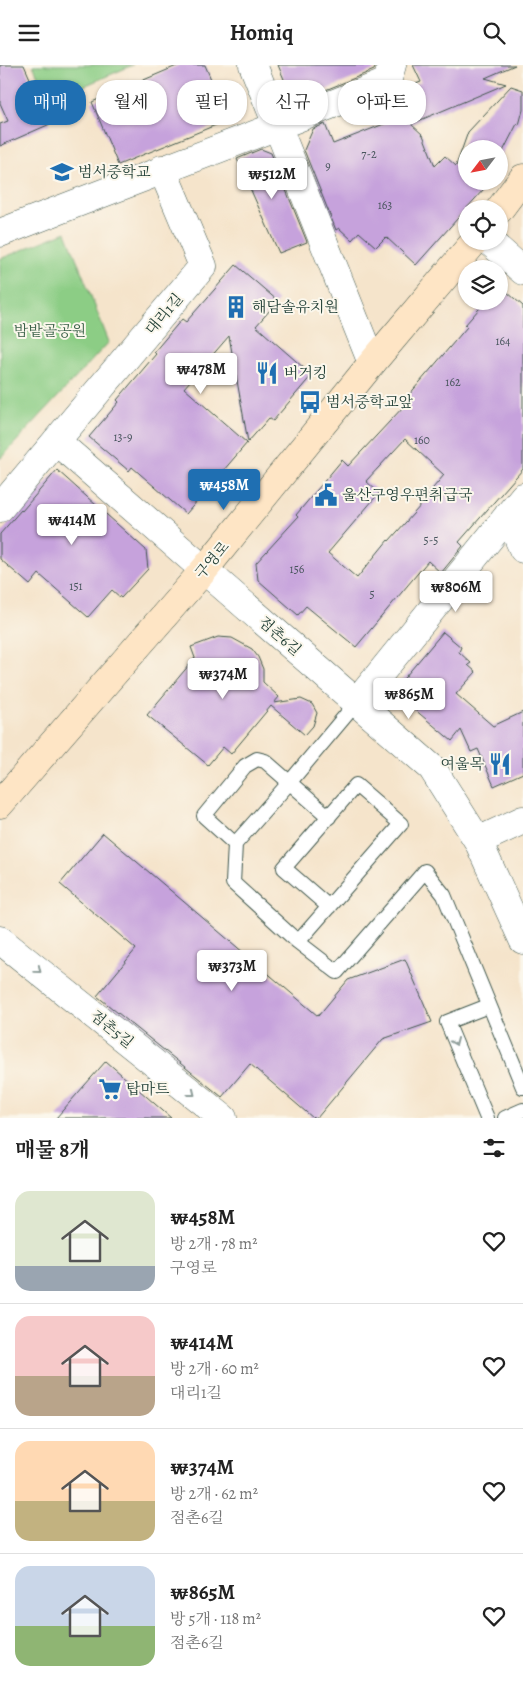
<!DOCTYPE html>
<html lang="ko">
<meta charset="utf-8">
<style>
:root{--surface:#fff;--page:#f2f2f2;--text:#222;--muted:#767676;--line:#e0e0e0;--accent:#1f6fb2}
body{margin:0;font-family:Alegreya,"Noto Serif KR",serif;background:var(--page);color:var(--text);height:100vh;display:flex;flex-direction:column;font-size:19px;white-space:nowrap}
*{box-sizing:border-box;margin:0}
p{font-size:16px;color:var(--muted)}
.icon{flex:none;width:28px;height:28px;fill:none;stroke:currentColor;stroke-width:2;stroke-linecap:round;stroke-linejoin:round}
.map{position:relative;height:1053px;overflow:hidden}
.details{display:flex;flex-direction:column;background:var(--surface);flex:1}
.details>*{flex:none}
.top-card{position:absolute;left:15px;top:15px;width:494px;height:45px;display:flex;gap:10px}
.needle{width:32px;rotate:238deg}
.buttons{position:absolute;left:458px;top:75px;display:grid;gap:10px}
.buttons a{display:grid;place-items:center;width:50px;height:50px;border-radius:50%;background:var(--surface);box-shadow:0 1px 4px #0004;font-size:25px}
.price{position:absolute;translate:-50% -42px;padding:0 11px;border-radius:5px;background:#fff;color:#222;font-size:16px;line-height:32px;filter:drop-shadow(0 1px 2px #0008)}
.price::after{content:'';position:absolute;left:50%;top:30px;width:15px;height:11px;margin-left:-8px;background:inherit;clip-path:polygon(0 0,100% 0,50% 100%)}
.price.on{background:var(--accent);color:#fff}
ul{padding:0;list-style:none}
li{display:flex;align-items:center;gap:15px;height:125px;padding:0 15px}
li+li{border-top:1px solid var(--line)}
li span{display:grid;place-items:center;flex:none;width:140px;height:100px;border-radius:15px;color:#555}
li>.icon{margin-inline-start:auto}
span .icon{width:60px;height:60px;fill:#fffc;stroke-width:1}
li b{font-size:21px}
h2{display:flex;justify-content:space-between;align-items:center;height:60px;padding:0 15px;font-size:21px}
.chip{padding:0 18px;border-radius:20px;background:var(--surface);box-shadow:0 1px 4px #0004;font-size:18px;line-height:45px}
.chip.on{background:var(--accent);color:#fff}
header{display:flex;justify-content:space-between;align-items:center;height:65px;padding:0 15px;background:var(--surface);font-size:22px;font-weight:700}
.map>svg:first-child{display:block}
</style>
<header><svg class="icon" aria-label="menu" viewBox="0 0 24 24"><path d="M4 6h16M4 12h16M4 18h16"/></svg>Homiq<svg class="icon" aria-label="search" viewBox="0 0 24 24"><circle cx="10" cy="10" r="6"/><path d="M15 15l6 6"/></svg></header>
<div class="map">
<svg width="523" height="1053" viewBox="0 0 523 1053">
<rect width="100%" height="100%" fill="#fbf7ec"/>
<filter id="ink" filterUnits="userSpaceOnUse"><feTurbulence type="fractalNoise" baseFrequency=".02" numOctaves="2"/><feDisplacementMap in="SourceGraphic" scale="10" xChannelSelector="R" yChannelSelector="G"/><feConvolveMatrix kernelMatrix="1 2 1 2 8 2 1 2 1" color-interpolation-filters="sRGB"/></filter>
<filter id="wash" filterUnits="userSpaceOnUse"><feTurbulence type="fractalNoise" baseFrequency=".0096" numOctaves="4" result="noise"/><feDisplacementMap in="SourceGraphic" scale="20" xChannelSelector="R" yChannelSelector="G"/><feGaussianBlur stdDeviation="1.12" result="paint"/><feColorMatrix in="noise" values="0 0 0 0 0 0 0 0 0 0 0 0 0 0 0 0 0 1.4 0 .05"/><feComposite in="paint" operator="in"/></filter>
<g filter="url(#wash)">
<rect width="100%" height="100%" fill="#f5e4cb"/>
<path fill="#8ccd85" stroke="#56855c" d="M 33,0 L 133,0 L 49,36 Z
M 66,167 L 109,277 L 0,394 L 0,194 Z"/>
<g id="blocks">
<path fill="#c6a2dc" fill-rule="evenodd" d="M 0,0 L 24,0 L 50,59 L 0,81 L 0,59 L 8,56 L 0,38 Z
M 179,0 L 205,0 L 228,55 L 118,100 L 92,37 Z
M 278,0 L 376,0 L 374,5 L 294,38 Z
M 413,0 L 515,0 L 485,13 L 506,19 L 411,59 L 423,70 L 435,101 L 445,91 L 456,101 L 468,67 L 511,21 L 523,25 L 523,45 L 519,60 L 517,59 L 499,94 L 499,84 L 466,84 L 466,116 L 488,116 L 483,125 L 416,200 L 386,172 L 376,182 L 359,167 L 352,175 L 339,163 L 336,165 L 304,85 L 313,64 L 325,59 L 333,79 L 389,57 L 381,38 L 411,25 L 410,21 L 421,17 Z
M 261,84 L 271,88 L 307,177 L 279,188 L 237,94 Z
M 236,200 L 278,236 L 256,261 L 312,310 L 273,356 L 269,353 L 248,377 L 229,271 L 184,323 L 247,378 L 186,449 L 132,402 L 129,406 L 89,372 L 119,337 L 117,335 L 156,289 L 154,287 L 182,254 L 186,257 Z
M 499,220 L 523,241 L 523,404 L 459,477 L 463,481 L 441,508 L 428,496 L 356,582 L 306,541 L 298,550 L 258,515 L 256,498 L 298,452 L 296,450 L 342,395 L 348,401 L 405,340 L 402,338 L 467,262 L 465,260 L 486,236 L 499,236 ZM 405,374 L 444,410 L 428,429 L 430,430 L 389,476 L 388,475 L 357,513 L 328,488 L 379,428 L 366,416 Z
M 57,405 L 146,485 L 148,504 L 121,533 L 112,525 L 88,552 L 39,509 L 30,520 L 0,494 L 0,469 L 21,445 L 22,446 Z
M 443,567 L 461,582 L 459,587 L 471,598 L 468,600 L 476,607 L 456,629 L 493,661 L 523,647 L 523,708 L 494,721 L 478,684 L 471,687 L 461,665 L 452,676 L 401,633 L 400,618 Z
M 218,572 L 232,573 L 252,584 L 258,592 L 263,604 L 263,617 L 279,632 L 274,638 L 301,634 L 312,639 L 317,648 L 313,661 L 305,670 L 271,641 L 231,689 L 223,682 L 208,700 L 147,650 L 195,593 L 191,582 Z
M 103,768 L 318,951 L 348,915 L 405,894 L 432,957 L 383,974 L 317,1053 L 313,1053 L 250,999 L 222,1032 L 97,931 L 136,884 L 60,819 Z
M 106,996 L 171,1053 L 56,1053 Z"/>
</g>
</g>
<g filter="url(#ink)">
<use href="#blocks" fill-opacity="0" stroke="#3f564b" stroke-width="1"/>
<g fill="none" stroke-linecap="round" stroke-linejoin="round">
<defs>
<path id="service" d="M 235,779 L 204,751 L 245,701 L 257,694 L 265,696 L 329,752
M 329,842 L 284,803 L 356,720 L 401,759 L 298,877 L 233,818 L 235,779 L 289,718 L 357,637
M 298,877 L 337,907 L 425,806 L 444,830 L 523,1022
M 487,1053 L 447,957 L 488,941
M 505,1053 L 523,1045"/>
<path id="minor" d="M 253,0 L 372,298
M 0,168 C 129,117 259,70 387,17 L 392,0
M 489,176 L 523,206
M 56,376 L 432,703 L 478,776 L 523,875
M 0,443 L 203,201 L 162,104
M 508,450 L 523,484
M 357,637 L 523,432
M 478,776 L 523,755
M 0,875 L 223,1053"/>
<path id="secondary" d="M 499,145 L 523,113
M 0,739 L 204,505 L 372,298 L 475,176"/>
</defs>
<use href="#service" stroke="#3f564b" stroke-width="16"/>
<use href="#minor" stroke="#3f564b" stroke-width="29"/>
<use href="#secondary" stroke="#3f564b" stroke-width="29"/>
<use href="#service" stroke="#fff" stroke-width="14"/>
<use href="#minor" stroke="#fff" stroke-width="28"/>
<use href="#secondary" stroke="#fee5c5" stroke-width="28"/>
</g>
<defs><path id="oneway-chevron" d="M-2-3.5L2.5 0L-2 3.5" fill="none" stroke-width="1.6" stroke-linecap="round" stroke-linejoin="round" transform="scale(1.25)"/></defs>
<g stroke="#8f9e9a">
<use href="#oneway-chevron" transform="translate(38 905) rotate(39)"/>
<use href="#oneway-chevron" transform="translate(455 977) rotate(67)"/>
<use href="#oneway-chevron" transform="translate(192 1028) rotate(38)"/>
</g>
</g>
<defs>
<symbol id="school-bare" viewBox="-9 -9 18 18"><path d="M0-5L7-2L0 1L-7-2ZM-4 1L0 2.5L4 1V4Q0 6-4 4Z" fill="#1f6fb2" stroke="#fbf7ec" stroke-width="2.5" paint-order="stroke"/></symbol>
<symbol id="building-bare" viewBox="-9 -9 18 18"><path d="M-4-6H4V6H1V3H-1V6H-4ZM-2.5-4.3h1.7v1.8h-1.7ZM.8-4.3h1.7v1.8H.8ZM-2.5-1h1.7V.8h-1.7ZM.8-1h1.7V.8H.8Z" fill="#1f6fb2" stroke="#fbf7ec" stroke-width="2.5" paint-order="stroke"/></symbol>
<symbol id="restaurant-bare" viewBox="-9 -9 18 18"><path d="M-5-6h1v4h1v-4h1v4h1v-4h1v5L-1.5 .5V6h-2V.5L-5-1ZM5-6V6H3V1.5H1.5Q1.5-4 5-6Z" fill="#1f6fb2" stroke="#fbf7ec" stroke-width="2.5" paint-order="stroke"/></symbol>
<symbol id="bus-bare" viewBox="-9 -9 18 18"><path d="M-5-6H5V4H4V6H2V4H-2V6H-4V4H-5ZM-3.5-4V0h7V-4ZM-3.5 1.2v1.5H-2V1.2ZM2 1.2v1.5H3.5V1.2Z" fill="#1f6fb2" stroke="#fbf7ec" stroke-width="2.5" paint-order="stroke"/></symbol>
<symbol id="civic-bare" viewBox="-9 -9 18 18"><path d="M-.6-6.5H3V-4.5H.6V-3L4-1V1h2V6H-6V1h2V-1L-.6-3ZM-1.2 2.5V6h2.4V2.5Z" fill="#1f6fb2" stroke="#fbf7ec" stroke-width="2.5" paint-order="stroke"/></symbol>
<symbol id="supermarket-bare" viewBox="-9 -9 18 18"><path d="M-6-5.5h2.5l.6 2H6L4.5 2H-2.5L-4.4-4H-6ZM-1.5 3.2a1.3 1.3 0 1 0 .1 0ZM3 3.2a1.3 1.3 0 1 0 .1 0Z" fill="#1f6fb2" stroke="#fbf7ec" stroke-width="2.5" paint-order="stroke"/></symbol>
</defs>
<g fill-rule="evenodd">
<use href="#school-bare" x="46" y="91" width="32" height="32"/>
<use href="#building-bare" x="220" y="226" width="32" height="32"/>
<use href="#restaurant-bare" x="251" y="292" width="32" height="32"/>
<use href="#bus-bare" x="294" y="321" width="32" height="32"/>
<use href="#civic-bare" x="310" y="414" width="32" height="32"/>
<use href="#restaurant-bare" x="484" y="683" width="32" height="32"/>
<use href="#supermarket-bare" x="94" y="1008" width="32" height="32"/>
</g>
<g text-anchor="middle" stroke-width="4" stroke-linejoin="round" paint-order="stroke">
<g font-size="12" fill="#49565e">
<text x="369" y="93">7-2</text>
<text x="328" y="105">9</text>
<text x="385" y="144">163</text>
<text x="503" y="280">164</text>
<text x="453" y="321">162</text>
<text x="123" y="376">13-9</text>
<text x="422" y="379">160</text>
<text x="431" y="479">5-5</text>
<text x="297" y="508">156</text>
<text x="76" y="525">151</text>
<text x="372" y="533">5</text>
</g>
<g font-size="15" fill="#1f3d34" stroke="#fbf7ec" text-anchor="start">
<text x="78" y="112">범서중학교</text>
<text x="252" y="247">해담솔유치원</text>
<text x="284" y="313">버거킹</text>
<text x="326" y="342">범서중학교앞</text>
<text x="342" y="435">울산구영우편취급국</text>
<text x="484" y="704" text-anchor="end">여울목</text>
<text x="126" y="1029">탑마트</text>
</g>
<g font-size="15" fill="#1f3d34" stroke="#fbf7ec">
<text transform="translate(164 249) rotate(-50)" y="5">대리1길</text>
<text transform="translate(212 495) rotate(-50)" y="5">구영로</text>
<text transform="translate(280 571) rotate(41)" y="5">점촌6길</text>
<text transform="translate(112 964) rotate(39)" y="5">점촌5길</text>
</g>
<g font-size="15" fill="#3a6148" stroke="#fbf7ec">
<text x="50" y="271">밤밭골공원</text>
</g>
</g>
</svg>
<div class="buttons">
<a><svg class="needle" viewBox="-14 -14 28 28"><path d="M0-13l5 13h-10z" fill="#e53935"/><path d="M0 13l5-13h-10z" fill="#767676"/></svg></a>
<a><svg class="icon" aria-label="locate" viewBox="0 0 24 24"><circle cx="12" cy="12" r="6"/><path d="M12 2v4M12 18v4M2 12h4M18 12h4"/></svg></a>
<a><svg class="icon" aria-label="layers" viewBox="0 0 24 24"><path d="M12 4l9 5-9 5-9-5zM3 14l9 5 9-5"/></svg></a>
</div>
<b class="price" style="left:272px;top:135px">₩512M</b>
<b class="price" style="left:201px;top:330px">₩478M</b>
<b class="price on" style="left:224px;top:446px">₩458M</b>
<b class="price" style="left:72px;top:481px">₩414M</b>
<b class="price" style="left:456px;top:548px">₩806M</b>
<b class="price" style="left:223px;top:635px">₩374M</b>
<b class="price" style="left:409px;top:655px">₩865M</b>
<b class="price" style="left:232px;top:927px">₩373M</b>
<div class="top-card">
<a class="chip on">매매</a>
<a class="chip">월세</a>
<a class="chip">필터</a>
<a class="chip">신규</a>
<a class="chip">아파트</a>
</div>
</div>
<section class="details">
<h2>매물 8개<svg class="icon" aria-label="filters" viewBox="0 0 24 24"><path d="M4 7h16M4 17h16"/><circle cx="9" cy="7" r="2"/><circle cx="15" cy="17" r="2"/></svg></h2>
<ul>
<li><span style="background:linear-gradient(#dfe7d0 75%,#9aa5b1 0)"><svg class="icon" aria-label="home" viewBox="0 0 24 24"><path d="M3 11l9-7 9 7M6 9v11h12V9"/></svg></span><div><b>₩458M</b><p>방 2개 · 78 m²</p><p>구영로</p></div><svg class="icon" aria-label="heart" viewBox="0 0 24 24"><path d="M12 20l-8-8c-3-5 5-10 8-4 3-6 11-1 8 4z"/></svg></li>
<li><span style="background:linear-gradient(#f6c9c9 60%,#b9a48a 0)"><svg class="icon" aria-label="home" viewBox="0 0 24 24"><path d="M3 11l9-7 9 7M6 9v11h12V9"/></svg></span><div><b>₩414M</b><p>방 2개 · 60 m²</p><p>대리1길</p></div><svg class="icon" aria-label="heart" viewBox="0 0 24 24"><path d="M12 20l-8-8c-3-5 5-10 8-4 3-6 11-1 8 4z"/></svg></li>
<li><span style="background:linear-gradient(#ffd9b3 60%,#c2b280 0)"><svg class="icon" aria-label="home" viewBox="0 0 24 24"><path d="M3 11l9-7 9 7M6 9v11h12V9"/></svg></span><div><b>₩374M</b><p>방 2개 · 62 m²</p><p>점촌6길</p></div><svg class="icon" aria-label="heart" viewBox="0 0 24 24"><path d="M12 20l-8-8c-3-5 5-10 8-4 3-6 11-1 8 4z"/></svg></li>
<li><span style="background:linear-gradient(#c9d6e8 60%,#8fb573 0)"><svg class="icon" aria-label="home" viewBox="0 0 24 24"><path d="M3 11l9-7 9 7M6 9v11h12V9"/></svg></span><div><b>₩865M</b><p>방 5개 · 118 m²</p><p>점촌6길</p></div><svg class="icon" aria-label="heart" viewBox="0 0 24 24"><path d="M12 20l-8-8c-3-5 5-10 8-4 3-6 11-1 8 4z"/></svg></li>
</ul>
</section>
